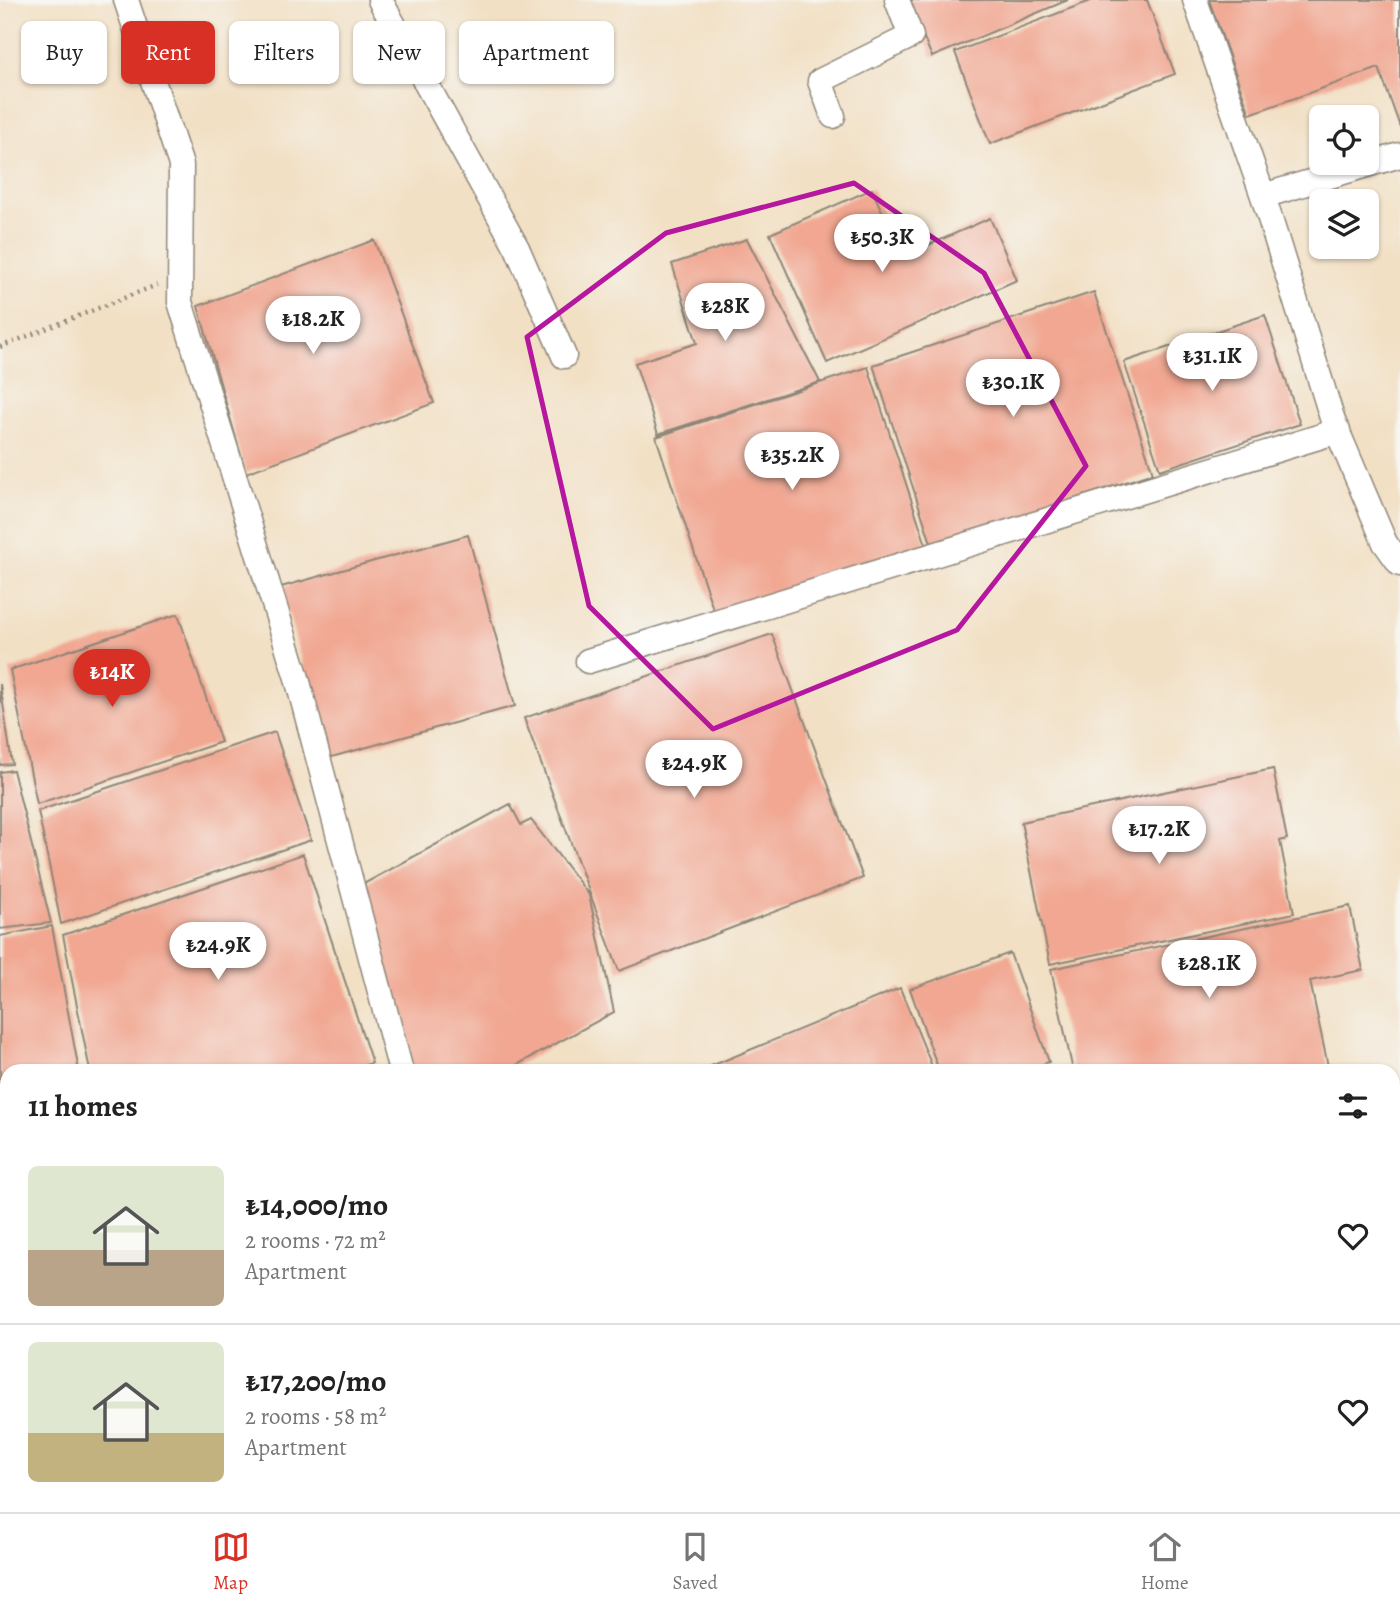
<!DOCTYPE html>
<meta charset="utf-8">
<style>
:root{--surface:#fff;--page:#f2f2f2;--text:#222;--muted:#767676;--line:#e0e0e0;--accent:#d93025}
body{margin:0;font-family:Alegreya,serif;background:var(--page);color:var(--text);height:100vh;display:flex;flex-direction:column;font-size:26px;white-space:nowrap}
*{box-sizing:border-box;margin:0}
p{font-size:23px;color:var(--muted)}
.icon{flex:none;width:38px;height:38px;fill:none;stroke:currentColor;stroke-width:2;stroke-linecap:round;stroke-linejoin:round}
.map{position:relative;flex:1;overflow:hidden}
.sheet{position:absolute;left:0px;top:1064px;width:1400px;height:448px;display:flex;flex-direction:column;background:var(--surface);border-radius:21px 21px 0 0;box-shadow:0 2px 5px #0004}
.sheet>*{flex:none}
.top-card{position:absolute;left:21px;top:21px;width:700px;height:63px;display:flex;gap:14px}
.tools{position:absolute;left:1309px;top:105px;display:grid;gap:14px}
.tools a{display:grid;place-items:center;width:70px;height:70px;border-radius:10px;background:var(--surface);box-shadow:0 2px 5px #0004;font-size:35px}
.price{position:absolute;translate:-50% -60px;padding:0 16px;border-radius:24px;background:#fff;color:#222;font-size:23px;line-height:46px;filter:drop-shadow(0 2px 4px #0008)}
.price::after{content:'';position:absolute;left:50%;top:42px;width:21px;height:16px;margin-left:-10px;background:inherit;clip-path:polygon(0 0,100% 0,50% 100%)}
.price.current{background:var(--accent);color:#fff}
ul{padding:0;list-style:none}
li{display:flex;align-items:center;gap:21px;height:175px;padding:0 28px}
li+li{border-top:2px solid var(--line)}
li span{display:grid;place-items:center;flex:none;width:196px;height:140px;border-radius:10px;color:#555}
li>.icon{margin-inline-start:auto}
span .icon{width:84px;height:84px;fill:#fffc;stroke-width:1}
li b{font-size:30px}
h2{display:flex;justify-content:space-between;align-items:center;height:84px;padding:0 28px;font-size:30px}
.chip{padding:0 24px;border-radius:10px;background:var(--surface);box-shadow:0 2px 5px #0004;font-size:24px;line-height:63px}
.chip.current{background:var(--accent);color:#fff}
.tabs{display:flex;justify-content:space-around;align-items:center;height:98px;border-top:2px solid var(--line);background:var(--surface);font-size:19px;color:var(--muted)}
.tabs a{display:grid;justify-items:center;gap:4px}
.tabs .current{color:var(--accent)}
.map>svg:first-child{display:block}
</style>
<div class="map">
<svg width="1400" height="1512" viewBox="0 0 1400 1512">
<rect width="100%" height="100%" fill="#f6f6f2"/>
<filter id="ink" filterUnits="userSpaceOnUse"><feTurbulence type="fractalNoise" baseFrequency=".0143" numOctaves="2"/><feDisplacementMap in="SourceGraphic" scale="14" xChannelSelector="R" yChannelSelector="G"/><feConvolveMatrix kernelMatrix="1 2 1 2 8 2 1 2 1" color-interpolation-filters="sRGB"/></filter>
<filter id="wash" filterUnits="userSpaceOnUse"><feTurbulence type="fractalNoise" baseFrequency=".00686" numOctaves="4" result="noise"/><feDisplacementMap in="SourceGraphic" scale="28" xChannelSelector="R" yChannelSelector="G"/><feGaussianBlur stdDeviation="1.57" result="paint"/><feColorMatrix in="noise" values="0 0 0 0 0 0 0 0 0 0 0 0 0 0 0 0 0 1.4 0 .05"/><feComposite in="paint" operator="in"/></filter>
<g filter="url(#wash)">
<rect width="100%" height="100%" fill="#f2e0c5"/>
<g id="blocks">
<path fill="#f1a792" d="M 908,0 L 1068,0 L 932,57 Z
M 1093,0 L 1147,0 L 1175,74 L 990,144 L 955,52 Z
M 1209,0 L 1400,0 L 1400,127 L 1379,68 L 1250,114 Z
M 872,189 L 902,257 L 990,218 L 1017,280 L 827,363 L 770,234 Z
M 747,239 L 820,382 L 658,434 L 635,363 L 697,343 L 672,264 Z
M 374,240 L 434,403 L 246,473 L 198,306 Z
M 1094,292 L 1153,473 L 932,546 L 873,365 Z
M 1265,315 L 1300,424 L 1160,470 L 1124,362 Z
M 868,367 L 927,548 L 716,618 L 656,437 Z
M 468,535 L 515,706 L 328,758 L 281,587 Z
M 178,614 L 221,742 L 37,804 L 10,670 Z
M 772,634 L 863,878 L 619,971 L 524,718 Z
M 0,684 L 12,764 L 0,765 Z
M 275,732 L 311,840 L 61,924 L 38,811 Z
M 1273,769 L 1287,839 L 1280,841 L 1294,913 L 1050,964 L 1021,822 Z
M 13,770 L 51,923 L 0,929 L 0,772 Z
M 510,804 L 521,825 L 531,820 L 589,895 L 614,1012 L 506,1071 L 410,1071 L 358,887 Z
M 303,854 L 372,1063 L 347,1071 L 90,1071 L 63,935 Z
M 1350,906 L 1363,970 L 1310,981 L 1329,1071 L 1073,1071 L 1051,969 Z
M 52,926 L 79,1071 L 7,1071 L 7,1093 L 0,1095 L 0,936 Z
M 1010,953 L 1049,1062 L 1023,1071 L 939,1071 L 910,989 Z
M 900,988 L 934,1071 L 699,1071 Z
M 7,1105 L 7,1210 L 0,1212 L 0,1107 Z
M 7,1228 L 7,1330 L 0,1332 L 0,1229 Z
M 7,1350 L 7,1421 L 0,1422 L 0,1352 Z
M 1400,1376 L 1400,1445 L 1393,1446 L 1393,1377 Z
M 7,1427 L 7,1505 L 161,1505 L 162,1512 L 0,1512 L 0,1428 Z
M 181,1505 L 326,1505 L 307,1512 L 183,1512 Z"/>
</g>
</g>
<g filter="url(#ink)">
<use href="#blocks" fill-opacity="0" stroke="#8e8678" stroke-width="2"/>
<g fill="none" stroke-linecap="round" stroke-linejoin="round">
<defs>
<path id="street" d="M 126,0 L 181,165 L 180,302 L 297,678 L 401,1071
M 380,0 L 517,248 L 564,356
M 1195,0 L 1263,196 L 1333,421 L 1385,543 L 1400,564
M 833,116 L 820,81 L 911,36 L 897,0
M 1263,196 L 1400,155
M 588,661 L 1338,431
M 406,1512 L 420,1505"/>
</defs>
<use href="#street" stroke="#8e8678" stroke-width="27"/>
<path stroke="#8e8678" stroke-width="4.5" stroke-dasharray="2 5" stroke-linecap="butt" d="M 0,347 L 157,285
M 1393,1245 L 1400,1243"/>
<use href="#street" stroke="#fff" stroke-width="24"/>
</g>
</g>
<path fill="none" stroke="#b5179e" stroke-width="5" stroke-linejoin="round" d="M 854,183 L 984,273 L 1086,466 L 957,630 L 713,729 L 589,606 L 527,337 L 666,233 Z"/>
</svg>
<div class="tools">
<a><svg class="icon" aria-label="locate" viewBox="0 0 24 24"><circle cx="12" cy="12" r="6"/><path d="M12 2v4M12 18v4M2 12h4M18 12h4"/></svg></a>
<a><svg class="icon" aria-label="layers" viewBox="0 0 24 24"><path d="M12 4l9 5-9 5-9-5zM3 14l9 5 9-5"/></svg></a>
</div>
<b class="price" style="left:882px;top:274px">₺50.3K</b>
<b class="price" style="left:725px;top:343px">₺28K</b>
<b class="price" style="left:313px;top:356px">₺18.2K</b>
<b class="price" style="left:1212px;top:393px">₺31.1K</b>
<b class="price" style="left:1013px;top:419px">₺30.1K</b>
<b class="price" style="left:792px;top:492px">₺35.2K</b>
<b class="price current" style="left:112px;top:709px">₺14K</b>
<b class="price" style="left:694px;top:800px">₺24.9K</b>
<b class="price" style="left:1159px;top:866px">₺17.2K</b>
<b class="price" style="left:218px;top:982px">₺24.9K</b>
<b class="price" style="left:1209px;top:1000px">₺28.1K</b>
<div class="top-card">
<a class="chip">Buy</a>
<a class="chip current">Rent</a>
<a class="chip">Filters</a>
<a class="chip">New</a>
<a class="chip">Apartment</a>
</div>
<section class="sheet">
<h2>11 homes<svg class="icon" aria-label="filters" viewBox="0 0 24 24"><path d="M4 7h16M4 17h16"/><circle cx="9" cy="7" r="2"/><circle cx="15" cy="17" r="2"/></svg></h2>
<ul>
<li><span style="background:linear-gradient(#dfe7d0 60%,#b9a48a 0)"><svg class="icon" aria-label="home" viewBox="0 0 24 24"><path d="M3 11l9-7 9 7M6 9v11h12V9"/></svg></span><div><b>₺14,000/mo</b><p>2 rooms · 72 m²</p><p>Apartment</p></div><svg class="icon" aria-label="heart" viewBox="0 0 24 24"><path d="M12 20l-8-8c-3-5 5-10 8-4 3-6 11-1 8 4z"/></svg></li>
<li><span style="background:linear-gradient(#dfe7d0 65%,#c2b280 0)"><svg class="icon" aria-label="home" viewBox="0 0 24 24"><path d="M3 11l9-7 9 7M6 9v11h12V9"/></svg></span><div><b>₺17,200/mo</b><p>2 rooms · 58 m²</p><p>Apartment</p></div><svg class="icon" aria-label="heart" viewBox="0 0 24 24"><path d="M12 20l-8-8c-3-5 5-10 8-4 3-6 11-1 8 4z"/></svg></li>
</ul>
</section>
</div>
<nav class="tabs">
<a class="current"><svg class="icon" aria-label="map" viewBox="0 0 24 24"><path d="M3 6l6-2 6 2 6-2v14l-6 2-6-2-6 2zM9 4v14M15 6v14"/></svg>Map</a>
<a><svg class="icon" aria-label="saved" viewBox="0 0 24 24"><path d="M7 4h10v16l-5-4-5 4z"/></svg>Saved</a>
<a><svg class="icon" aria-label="home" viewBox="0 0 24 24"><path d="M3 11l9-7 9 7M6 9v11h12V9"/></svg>Home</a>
</nav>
